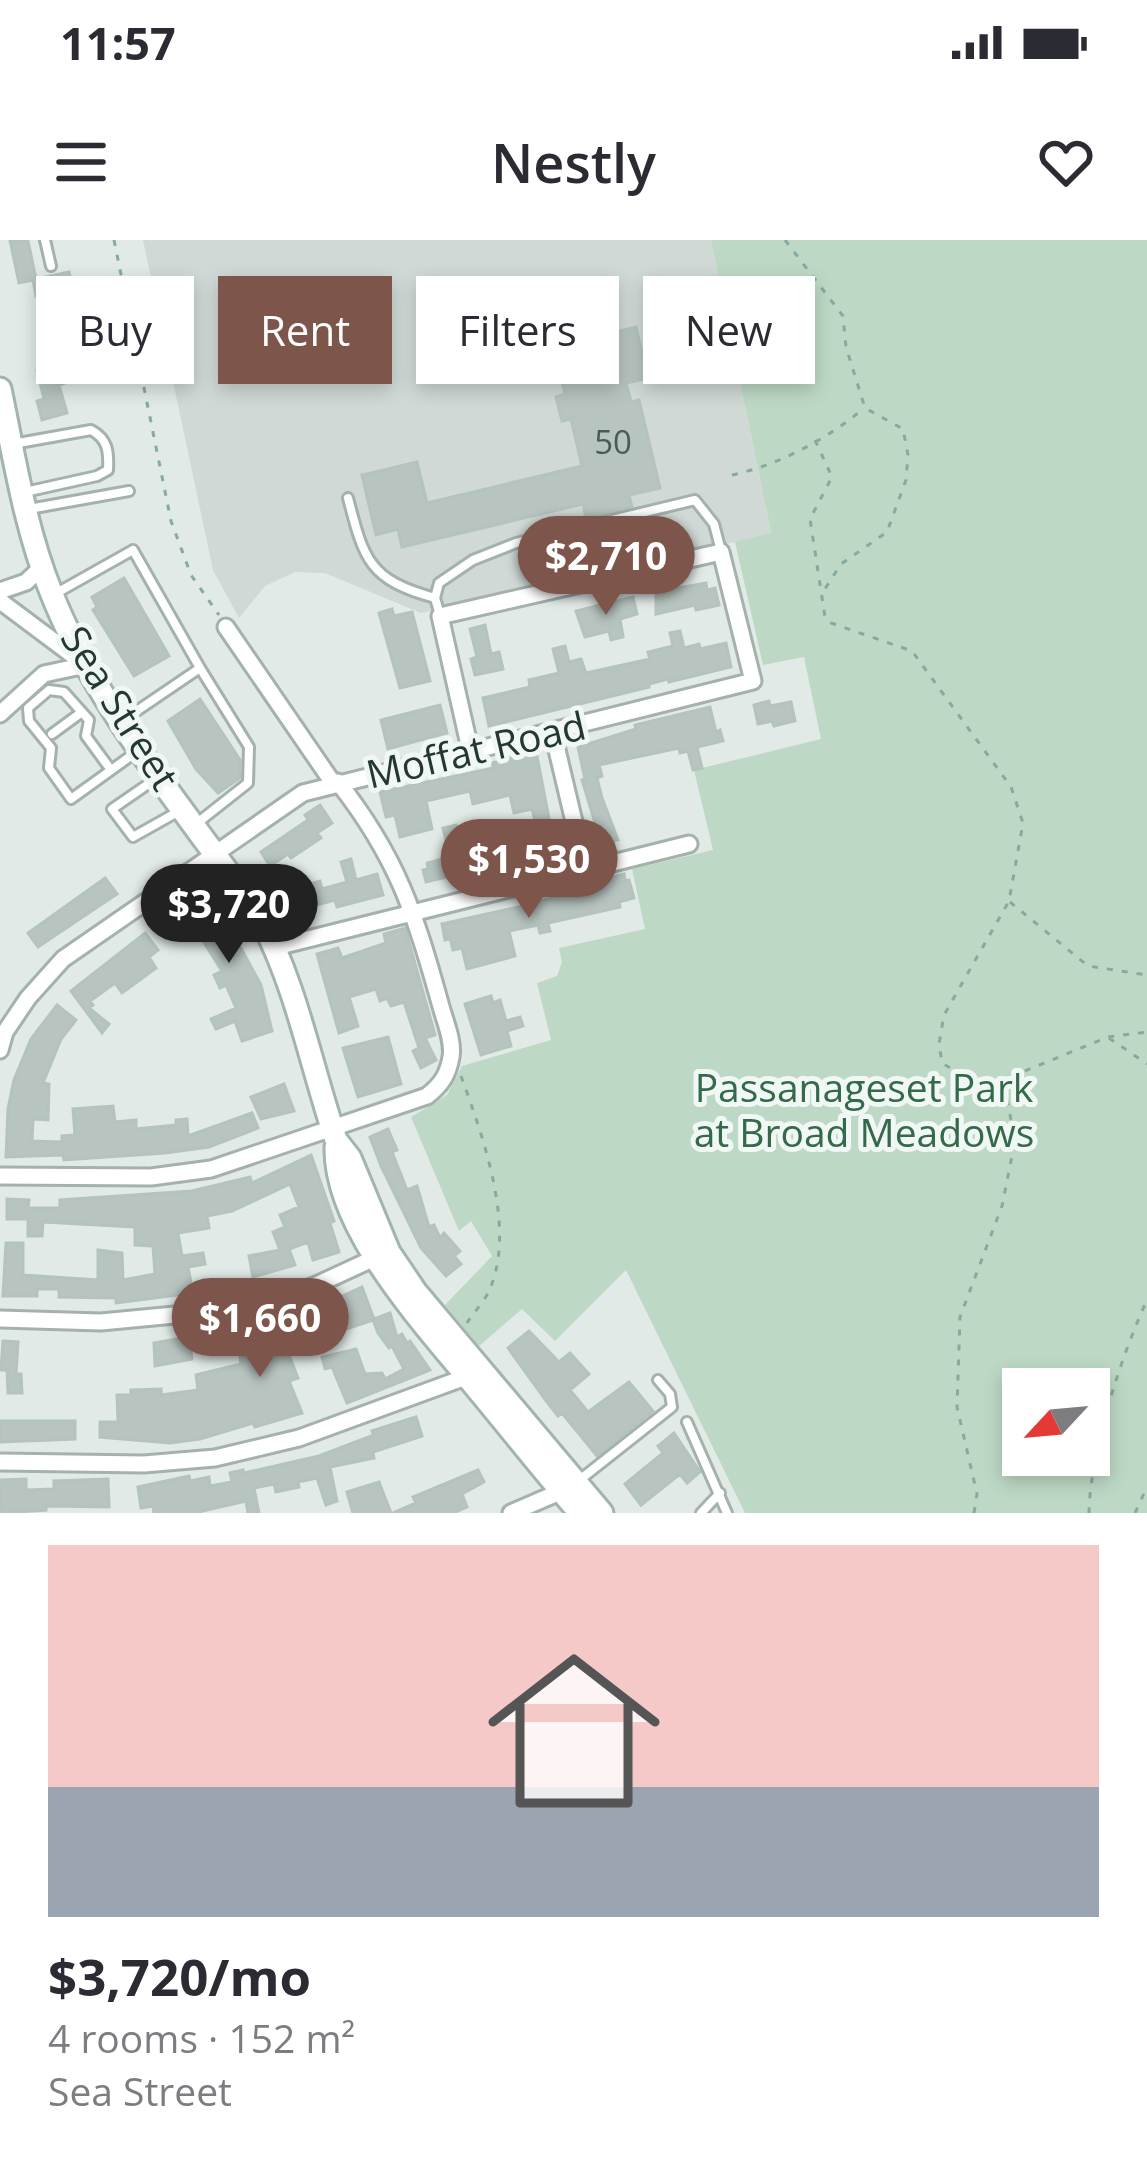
<!DOCTYPE html>
<meta charset="utf-8">
<style>
:root{--surface:#fff;--page:#f7f7f7;--text:#2b2b33;--muted:#7c7c81;--accent:#7d554b}
body{margin:0;font-family:"Open Sans",sans-serif;background:var(--page);color:var(--text);height:100vh;display:flex;flex-direction:column;font-size:45px;white-space:nowrap}
*{box-sizing:border-box;margin:0}
p{font-size:39px;color:var(--muted)}
.icon{flex:none;width:66px;height:66px;fill:none;stroke:currentColor;stroke-width:2;stroke-linecap:round;stroke-linejoin:round}
.map{position:relative;height:1273px;overflow:hidden}
.details{display:flex;flex-direction:column;background:var(--surface);flex:1}
.details>*{flex:none}
.hud{position:absolute;left:36px;top:36px;width:1077px;height:108px;display:flex;gap:24px}
.needle{width:78px;rotate:244deg}
.tools{position:absolute;left:1002px;top:1128px;display:grid;gap:24px}
.tools a{display:grid;place-items:center;width:108px;height:108px;border-radius:0px;background:var(--surface);box-shadow:0 6px 18px #0003;font-size:60px}
.price{position:absolute;translate:-50% -102px;padding:0 27px;border-radius:42px;background:var(--accent);color:#fff;font-size:39px;line-height:78px;filter:drop-shadow(0 3px 6px #0008)}
.price::after{content:'';position:absolute;left:50%;top:72px;width:36px;height:27px;margin-left:-18px;background:inherit;clip-path:polygon(0 0,100% 0,50% 100%)}
.price.on{background:#222;color:#fff}
ul{padding:0;list-style:none}
li{display:grid;align-content:center;gap:24px;height:636px;padding:0 48px}
li span{display:grid;place-items:center;height:372px;border-radius:0px;color:#555}
li>.icon{margin-inline-start:auto}
span .icon{width:216px;height:216px;fill:#fffc;stroke-width:1}
li b{font-size:51px}
.pill{padding:0 42px;border-radius:0px;background:var(--surface);box-shadow:0 6px 18px #0003;font-size:42px;line-height:108px}
.pill.on{background:var(--accent);color:#fff}
.status{display:flex;justify-content:space-between;align-items:center;height:84px;padding:0 60px;background:var(--surface);direction:ltr}
.status svg{height:33px;fill:currentColor}
header{display:flex;justify-content:space-between;align-items:center;height:156px;padding:0 48px;background:var(--surface);font-size:54px;font-weight:600}
.map>svg:first-child{display:block}
</style>
<div class="status"><b>11:57</b><svg viewBox="0 0 49 12"><path d="M0 12V9h3v3zM5 12V6h3v6zM10 12V3h3v9zM15 12V0h3v12zM26 1h20v11H26zM47 4h2v5h-2z"/></svg></div>
<header><svg class="icon" aria-label="menu" viewBox="0 0 24 24"><path d="M4 6h16M4 12h16M4 18h16"/></svg>Nestly<svg class="icon" aria-label="heart" viewBox="0 0 24 24"><path d="M12 20l-8-8c-3-5 5-10 8-4 3-6 11-1 8 4z"/></svg></header>
<div class="map">
<svg width="1147" height="1273" viewBox="0 0 1147 1273">
<rect width="100%" height="100%" fill="#e1eae6"/>
<path fill="#d0d9d5" d="M 143,0 L 711,0 L 771,294 L 421,373 L 325,333 L 295,332 L 265,346 L 239,378 L 213,330 Z"/>
<path fill="#bdd9c5" fill-rule="evenodd" d="M 711,0 L 1147,0 L 1147,1273 L 745,1273 L 626,1030 L 555,1101 L 522,1069 L 479,1106 L 445,1065 L 492,1016 L 471,981 L 459,991 L 411,877 L 447,855 L 462,826 L 551,800 L 537,743 L 557,736 L 562,722 L 559,708 L 645,689 L 632,629 L 713,610 L 694,530 L 821,499 L 804,417 L 763,425 L 735,302 L 771,293 ZM 1023,1149 L 1089,1149 L 1089,1215 L 1023,1215 Z
M 703,66 L 710,94 L 662,106 L 655,77 Z
M 711,100 L 718,128 L 670,140 L 663,111 Z"/>
<path fill="#b7c4bf" stroke="#b5c3bd" stroke-width="3" d="M 10,0 L 28,1 L 36,39 L 69,32 L 73,48 L 36,56 L 33,40 L 19,43 Z
M 636,87 L 648,138 L 626,143 L 631,162 L 639,160 L 660,248 L 629,255 L 632,267 L 586,278 L 583,264 L 402,307 L 398,289 L 376,295 L 362,235 L 417,222 L 427,263 L 582,226 L 571,179 L 562,181 L 556,157 L 565,154 L 553,107 Z
M 60,124 L 65,143 L 59,145 L 67,173 L 42,180 L 37,161 L 44,159 L 37,130 Z
M 124,338 L 169,416 L 134,436 L 93,370 L 97,367 L 92,357 Z
M 706,343 L 707,350 L 715,348 L 719,365 L 696,370 L 695,365 L 656,374 L 656,352 Z
M 633,357 L 637,374 L 620,379 L 623,397 L 611,400 L 609,391 L 585,397 L 576,371 Z
M 392,369 L 394,376 L 412,372 L 430,441 L 400,448 L 379,373 Z
M 485,385 L 491,414 L 499,412 L 503,429 L 475,435 L 471,419 L 477,417 L 470,389 Z
M 680,391 L 684,408 L 699,404 L 700,409 L 726,403 L 731,427 L 669,442 L 668,439 L 649,444 L 649,447 L 489,486 L 483,458 L 530,447 L 529,440 L 559,433 L 553,409 L 565,406 L 569,422 L 581,419 L 586,433 L 650,419 L 648,412 L 673,406 L 670,393 Z
M 200,459 L 240,520 L 240,538 L 218,553 L 196,529 L 168,481 Z
M 769,461 L 770,466 L 791,462 L 795,481 L 774,486 L 772,481 L 758,484 L 754,465 Z
M 440,465 L 447,493 L 388,509 L 381,480 Z
M 710,467 L 716,492 L 720,490 L 723,501 L 697,507 L 702,528 L 693,530 L 688,511 L 680,513 L 679,508 L 599,525 L 602,536 L 597,538 L 602,558 L 618,600 L 596,605 L 592,587 L 596,586 L 582,540 L 585,539 L 578,507 L 636,489 L 635,485 Z
M 536,511 L 551,589 L 555,588 L 560,609 L 543,613 L 532,569 L 514,573 L 510,555 L 473,564 L 470,551 L 426,561 L 432,589 L 400,597 L 395,575 L 386,577 L 380,552 L 494,528 L 492,523 Z
M 320,565 L 332,583 L 317,593 L 321,598 L 291,618 L 288,614 L 270,626 L 261,612 L 308,580 L 305,575 Z
M 456,585 L 464,616 L 476,613 L 480,629 L 426,642 L 423,630 L 428,629 L 427,623 L 450,617 L 443,588 Z
M 351,619 L 356,640 L 377,634 L 383,655 L 337,667 L 335,660 L 298,670 L 292,649 L 320,641 L 322,649 L 347,642 L 341,622 Z
M 624,634 L 625,641 L 629,640 L 634,658 L 619,662 L 620,667 L 548,683 L 550,691 L 540,693 L 538,685 L 509,691 L 515,716 L 467,729 L 462,708 L 453,710 L 450,698 L 445,700 L 442,684 L 527,665 L 613,641 L 612,637 Z
M 105,638 L 117,654 L 38,707 L 28,693 Z
M 206,644 L 261,745 L 272,791 L 242,801 L 235,781 L 216,789 L 211,779 L 236,768 L 226,745 L 220,748 L 214,735 L 222,731 L 179,663 Z
M 405,688 L 435,795 L 425,798 L 436,820 L 421,828 L 413,811 L 419,808 L 404,762 L 391,766 L 387,758 L 380,761 L 376,749 L 349,757 L 358,786 L 339,793 L 317,714 L 338,708 L 342,718 L 386,703 L 384,694 Z
M 145,693 L 158,710 L 149,717 L 156,728 L 122,753 L 115,743 L 90,761 L 93,765 L 89,768 L 109,784 L 102,793 L 71,751 Z
M 491,756 L 493,763 L 500,760 L 506,781 L 520,777 L 523,786 L 507,791 L 511,806 L 481,815 L 465,764 Z
M 57,765 L 76,780 L 61,799 L 43,843 L 49,844 L 48,880 L 33,879 L 32,901 L 62,902 L 62,896 L 75,895 L 73,869 L 113,866 L 115,882 L 136,880 L 136,889 L 176,885 L 176,880 L 187,879 L 188,896 L 252,873 L 258,888 L 209,907 L 165,913 L 64,920 L 63,915 L 6,917 L 8,869 L 14,840 L 31,799 Z
M 388,797 L 401,844 L 358,857 L 343,808 Z
M 284,844 L 294,871 L 261,879 L 251,857 Z
M 388,889 L 397,910 L 392,912 L 407,950 L 417,946 L 429,987 L 434,985 L 440,998 L 444,993 L 460,1011 L 454,1016 L 461,1024 L 446,1036 L 421,1008 L 381,926 L 370,897 Z
M 311,915 L 334,981 L 330,983 L 339,1012 L 313,1020 L 308,1002 L 289,1009 L 295,1025 L 253,1037 L 249,1016 L 280,1010 L 273,992 L 285,987 L 280,975 L 299,967 L 290,944 L 232,971 L 207,976 L 209,988 L 178,993 L 182,1016 L 203,1013 L 205,1024 L 188,1027 L 193,1053 L 116,1063 L 116,1058 L 59,1057 L 59,1049 L 37,1049 L 37,1056 L 3,1056 L 6,1003 L 23,1003 L 23,1035 L 98,1040 L 98,1010 L 122,1013 L 123,1040 L 155,1034 L 153,1006 L 135,1005 L 135,987 L 43,982 L 42,996 L 28,996 L 28,979 L 7,979 L 7,959 L 29,960 L 28,968 L 60,968 L 60,960 L 192,951 L 250,937 L 252,943 Z
M 362,1047 L 374,1079 L 390,1073 L 397,1097 L 402,1094 L 407,1103 L 410,1101 L 430,1130 L 347,1163 L 332,1127 L 325,1129 L 322,1117 L 356,1109 L 365,1134 L 382,1133 L 385,1139 L 404,1129 L 392,1106 L 389,1108 L 378,1093 L 373,1080 L 346,1089 L 345,1085 L 307,1096 L 309,1101 L 286,1107 L 298,1138 L 289,1141 L 302,1173 L 255,1187 L 253,1183 L 200,1199 L 170,1203 L 100,1197 L 100,1182 L 118,1182 L 117,1155 L 131,1155 L 131,1150 L 161,1149 L 161,1155 L 198,1150 L 196,1135 L 241,1124 L 236,1090 L 271,1085 L 270,1081 L 312,1071 L 317,1083 L 332,1078 L 327,1063 Z
M 529,1091 L 559,1122 L 570,1113 L 589,1134 L 570,1150 L 588,1172 L 629,1142 L 653,1171 L 597,1216 L 562,1173 L 558,1176 L 547,1162 L 508,1108 Z
M 189,1097 L 192,1119 L 155,1126 L 154,1103 Z
M 3,1101 L 18,1102 L 16,1134 L 21,1134 L 22,1153 L 8,1153 L 7,1130 L 1,1130 Z
M 416,1177 L 422,1196 L 373,1212 L 374,1218 L 330,1227 L 337,1261 L 326,1265 L 317,1238 L 298,1242 L 299,1247 L 276,1252 L 274,1244 L 254,1248 L 259,1273 L 248,1273 L 246,1261 L 194,1273 L 154,1273 L 153,1266 L 141,1268 L 138,1247 L 189,1236 L 190,1241 L 209,1237 L 210,1246 L 232,1242 L 230,1233 L 243,1230 L 244,1233 L 319,1216 L 374,1195 L 372,1191 Z
M 0,1181 L 75,1181 L 75,1199 L 0,1202 Z
M 674,1193 L 700,1232 L 687,1243 L 680,1234 L 641,1265 L 625,1244 L 663,1213 L 658,1206 Z
M 478,1230 L 484,1242 L 462,1254 L 467,1267 L 453,1273 L 393,1273 L 416,1263 L 413,1257 Z
M 26,1239 L 26,1250 L 54,1249 L 54,1241 L 108,1239 L 109,1267 L 46,1266 L 46,1270 L 0,1273 L 0,1240 Z
M 379,1242 L 391,1273 L 353,1273 L 347,1252 Z"/>
<g fill="none" stroke-linecap="round" stroke-linejoin="round">
<defs>
<path id="service" d="M 45,0 L 51,26
M 13,204 L 91,190 C 108,199 109,212 108,230 L 97,236 L 25,252
M 348,258 C 364,320 369,340 435,358
M 29,269 L 129,251
M 53,355 L 133,310 L 200,428 L 122,481
M 440,375 L 435,358 L 439,343 L 473,320 L 516,303 L 695,260 L 714,284 L 721,311
M 52,494 L 82,472
M 111,530 L 86,496 L 89,480 L 64,452 L 49,450 L 28,468 L 29,481 L 51,508 L 49,528 L 71,559 L 139,510
M 154,540 L 112,569 L 133,597 L 181,570
M 196,584 L 248,543 L 249,507 L 200,428
M 687,1182 L 727,1273
M 577,1242 L 672,1167 L 670,1154 L 658,1140
M 701,1273 L 720,1253"/>
<path id="minor" d="M 0,351 L 26,342 L 42,327
M 0,361 L 83,423
M 226,387 L 333,543
M 0,474 L 44,434 L 86,425
M 553,493 L 585,628
M 276,707 L 689,604
M 0,810 L 5,792 L 28,758 L 63,719 L 303,553 L 753,441 L 721,312 L 440,376 L 470,509
M 0,936 L 151,937 L 211,929 L 427,856 C 441,845 448,835 451,817 C 454,801 444,779 440,763 C 415,673 397,617 338,542
M 0,1079 L 101,1082 L 248,1068 L 314,1046 L 381,1015
M 0,1222 L 144,1224 L 215,1218 L 299,1198 L 474,1134
M 511,1273 L 569,1248"/>
<path id="secondary" d="M 0,149 C 14,216 25,288 51,352 C 98,471 186,570 258,674 C 297,746 310,823 336,900 L 350,918 L 389,1012 L 416,1052 L 602,1273
M 336,907 C 334,988 425,1085 473,1144 C 509,1187 543,1231 580,1273"/>
</defs>
<use href="#service" stroke="#a5b1ad" stroke-width="14"/>
<use href="#minor" stroke="#a5b1ad" stroke-width="21"/>
<use href="#secondary" stroke="#a2b4ae" stroke-width="27"/>
<path stroke="#86aa9f" stroke-width="3" stroke-dasharray="6 9" stroke-linecap="butt" d="M 114,0 L 171,281 L 191,335 L 219,375
M 785,0 L 843,76 L 846,107 L 865,168 L 903,189 L 908,215 L 906,240 L 887,292 L 841,324 L 823,352
M 815,200 L 832,237 L 810,279 L 825,377 L 831,383 L 912,411 L 1011,547 L 1023,583 L 1009,661 L 944,775 L 939,804 L 942,823 L 983,848 L 1108,797 L 1147,792
M 732,235 C 779,225 827,199 863,169
M 1010,662 L 1088,726 L 1147,735
M 1109,798 L 1147,824
M 461,836 C 483,897 517,989 489,1051 C 484,1062 473,1073 467,1083
M 974,1273 L 977,1254 L 957,1167 L 960,1077 L 1002,966 L 1015,901 L 1004,843
M 1089,1273 C 1090,1212 1121,1116 1147,1060
M 1135,1273 L 1147,1247"/>
<use href="#service" stroke="#fff" stroke-width="8"/>
<use href="#minor" stroke="#fff" stroke-width="15"/>
<use href="#secondary" stroke="#fff" stroke-width="21"/>
</g>
<g text-anchor="middle" stroke-width="10" stroke-linejoin="round" paint-order="stroke">
<g font-size="33" fill="#495b56">
<text x="613" y="214">50</text>
</g>
<g font-size="39" fill="#243833" stroke="#f1f7f4">
<text transform="translate(120 468) rotate(58)" y="14">Sea Street</text>
<text transform="translate(476 510) rotate(-13)" y="14">Moffat Road</text>
</g>
<g font-size="39" fill="#336a49" stroke="#f1f7f4">
<text x="864" y="862">Passanageset Park<tspan x="864" dy="45">at Broad Meadows</tspan></text>
</g>
</g>
</svg>
<div class="tools">
<a><svg class="needle" viewBox="-14 -14 28 28"><path d="M0-13l5 13h-10z" fill="#e53935"/><path d="M0 13l5-13h-10z" fill="#7c7c81"/></svg></a>
</div>
<b class="price" style="left:606px;top:378px">$2,710</b>
<b class="price" style="left:529px;top:681px">$1,530</b>
<b class="price on" style="left:229px;top:726px">$3,720</b>
<b class="price" style="left:260px;top:1140px">$1,660</b>
<div class="hud">
<a class="pill">Buy</a>
<a class="pill on">Rent</a>
<a class="pill">Filters</a>
<a class="pill">New</a>
</div>
</div>
<section class="details">
<ul>
<li><span style="background:linear-gradient(#f6c9c9 65%,#9aa5b1 0)"><svg class="icon" aria-label="home" viewBox="0 0 24 24"><path d="M3 11l9-7 9 7M6 9v11h12V9"/></svg></span><div><b>$3,720/mo</b><p>4 rooms · 152 m²</p><p>Sea Street</p></div></li>
</ul>
</section>
